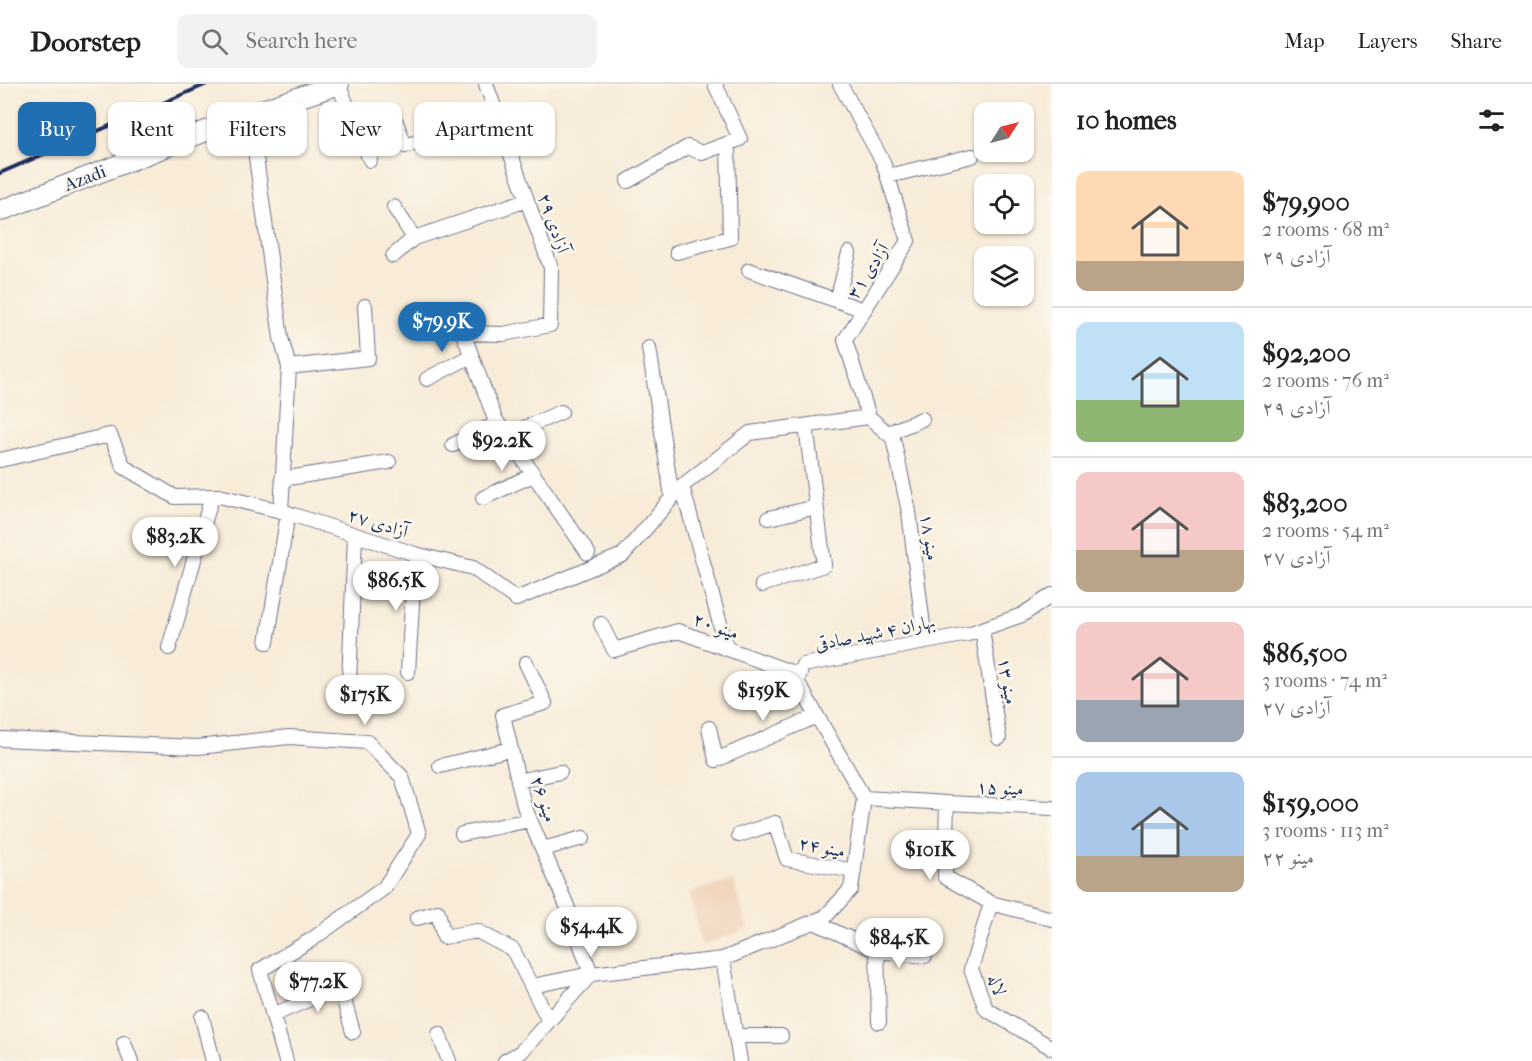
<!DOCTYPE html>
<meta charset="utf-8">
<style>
:root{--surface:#fff;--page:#f2f2f2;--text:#222;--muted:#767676;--line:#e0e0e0;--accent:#1f6fb2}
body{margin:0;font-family:"IM FELL French Canon",Amiri,serif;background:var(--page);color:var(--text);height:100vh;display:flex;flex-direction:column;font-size:22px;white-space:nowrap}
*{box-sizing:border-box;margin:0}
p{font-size:20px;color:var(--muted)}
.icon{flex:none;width:33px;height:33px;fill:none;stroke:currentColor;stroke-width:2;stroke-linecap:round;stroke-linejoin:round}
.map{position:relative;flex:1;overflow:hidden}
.side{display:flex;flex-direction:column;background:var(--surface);width:480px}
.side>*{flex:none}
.guide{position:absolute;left:18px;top:18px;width:570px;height:54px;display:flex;gap:12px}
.needle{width:39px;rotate:54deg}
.tools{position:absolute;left:974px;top:18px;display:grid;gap:12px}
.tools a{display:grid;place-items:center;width:60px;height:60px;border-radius:12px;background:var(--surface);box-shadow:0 2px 4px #0004;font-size:30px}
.price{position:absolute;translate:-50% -51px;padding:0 14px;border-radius:21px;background:#fff;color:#222;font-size:20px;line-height:39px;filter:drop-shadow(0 2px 3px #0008)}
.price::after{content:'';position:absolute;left:50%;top:36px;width:18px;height:14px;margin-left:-9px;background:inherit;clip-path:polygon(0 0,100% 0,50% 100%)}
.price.on{background:var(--accent);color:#fff}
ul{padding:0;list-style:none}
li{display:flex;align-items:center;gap:18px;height:150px;padding:0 24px}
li+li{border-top:2px solid var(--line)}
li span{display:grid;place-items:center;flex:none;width:168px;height:120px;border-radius:12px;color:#555}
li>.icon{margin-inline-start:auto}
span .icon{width:72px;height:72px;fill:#fffc;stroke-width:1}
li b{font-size:26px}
h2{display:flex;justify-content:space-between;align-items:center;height:72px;padding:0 24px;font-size:26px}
.pill{padding:0 21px;border-radius:12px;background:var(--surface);box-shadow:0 2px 4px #0004;font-size:21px;line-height:54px}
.pill.on{background:var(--accent);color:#fff}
header{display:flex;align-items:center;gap:36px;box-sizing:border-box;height:84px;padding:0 30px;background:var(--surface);border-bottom:2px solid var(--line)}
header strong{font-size:28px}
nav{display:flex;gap:33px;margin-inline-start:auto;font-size:21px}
.search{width:420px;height:54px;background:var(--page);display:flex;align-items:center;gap:15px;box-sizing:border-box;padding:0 21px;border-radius:12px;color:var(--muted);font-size:22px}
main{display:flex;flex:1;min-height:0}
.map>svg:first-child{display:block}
</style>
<header>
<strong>Doorstep</strong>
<div class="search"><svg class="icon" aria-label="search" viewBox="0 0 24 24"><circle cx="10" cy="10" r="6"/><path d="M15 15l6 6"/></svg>Search here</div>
<nav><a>Map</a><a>Layers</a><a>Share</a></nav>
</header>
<main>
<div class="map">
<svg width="1052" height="977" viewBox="0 0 1052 977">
<rect width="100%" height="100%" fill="#fbf7ec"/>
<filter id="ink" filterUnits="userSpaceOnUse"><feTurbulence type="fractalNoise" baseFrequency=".0167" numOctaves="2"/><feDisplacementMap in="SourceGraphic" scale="12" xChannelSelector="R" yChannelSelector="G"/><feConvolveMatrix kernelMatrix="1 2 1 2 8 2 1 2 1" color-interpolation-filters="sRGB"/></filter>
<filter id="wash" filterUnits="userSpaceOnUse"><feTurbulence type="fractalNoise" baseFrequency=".008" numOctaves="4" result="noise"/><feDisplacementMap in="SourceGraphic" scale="24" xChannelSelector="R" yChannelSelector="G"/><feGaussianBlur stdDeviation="1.35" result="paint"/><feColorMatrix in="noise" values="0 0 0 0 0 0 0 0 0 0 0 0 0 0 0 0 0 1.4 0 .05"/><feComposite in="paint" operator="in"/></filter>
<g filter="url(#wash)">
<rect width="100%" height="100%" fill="#f8ebd8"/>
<path fill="#f1d5bd" d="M 733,797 L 748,845 L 702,862 L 689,808 Z"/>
</g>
<g filter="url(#ink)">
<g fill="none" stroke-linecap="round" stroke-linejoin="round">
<defs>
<path id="street" d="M 338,0 L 370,76
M 486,0 L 551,184 L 550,241 L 503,250 L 463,249 L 495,335 L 588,469
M 840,0 L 883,78 L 908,157 L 845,256 L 869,333 L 893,354 L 909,428 L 925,558
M 250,30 L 281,254 L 289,283 L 281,427 L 415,470 L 473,484 L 516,515 L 623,471 L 682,402 L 750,349 L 869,333
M 396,38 L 405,62 L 497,30
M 888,92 L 972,72
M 628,97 L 688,63 L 702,69 L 740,55 L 715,0
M 394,123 L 414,154 L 527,116
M 677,168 L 730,154 L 728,61
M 393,172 L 414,154
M 749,186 L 864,226
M 837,217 L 849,169
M 649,264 L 672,413
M 289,283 L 368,274 L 365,222
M 427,295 L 471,272
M 888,349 L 922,335
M 506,352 L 561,328
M 453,361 L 498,339
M 0,376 L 110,351 L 124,383 L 175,413 L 219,412 L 281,427
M 282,395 L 389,378
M 682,402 L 727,565
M 483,414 L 533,391
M 769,434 L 816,423
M 762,501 L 824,481 L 806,342
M 601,540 L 614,566 L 678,547 L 799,591
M 982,545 L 999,654
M 267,558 L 288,429
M 169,564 L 212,412
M 526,579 L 545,619 L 503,631 L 524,722 L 567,822 L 591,890 L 532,902
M 408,588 L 415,470
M 349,600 L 355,451
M 709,644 L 716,676 L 817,632
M 0,655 L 198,663 L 289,653 L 367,658 L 402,693 L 419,750 L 384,804 L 311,856 L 260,886 L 286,977
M 440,682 L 511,665
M 518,697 L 560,688
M 864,714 L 947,719 L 945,793 L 991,819 L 1052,835
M 947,719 L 1052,724
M 462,750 L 530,736
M 739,751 L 775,739 L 787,775 L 854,787
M 543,765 L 583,754
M 991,819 L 971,885 L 986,925 L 1052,964
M 417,834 L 438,828 L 444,853 L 477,847 L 513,866 L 549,937
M 814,838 L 877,867 L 879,938
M 877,867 L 925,872
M 723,875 L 740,977
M 273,931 L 340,902 L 353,948
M 202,933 L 213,977
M 439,950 L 449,977
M 736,952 L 781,952
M 124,959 L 131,977
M 505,977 L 521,968 L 591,890 L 723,875 L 825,833 L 851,805 L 864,714 L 797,597 L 803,581 L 968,550 L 1022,531 L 1052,511"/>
<path id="secondary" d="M 0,127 L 250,30 L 339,0"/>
</defs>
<use href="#street" stroke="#687189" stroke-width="16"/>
<use href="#secondary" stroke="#687189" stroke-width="22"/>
<use href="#street" stroke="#fff" stroke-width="14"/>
<use href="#secondary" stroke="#fff" stroke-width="20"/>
<path stroke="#1b2f5e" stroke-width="4" d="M 0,89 L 207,0"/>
</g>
</g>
<g text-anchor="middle" stroke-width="5" stroke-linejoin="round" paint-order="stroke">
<g font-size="18" fill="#1b2f5e" stroke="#fbf7ec">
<text transform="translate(85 94) rotate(-21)" y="6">Azadi</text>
<text transform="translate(554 139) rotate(71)" y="6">آزادی ۲۹</text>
<text transform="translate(868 187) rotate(-57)" y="6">آزادی ۳۱</text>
<text transform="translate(378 439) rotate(17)" y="6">آزادی ۲۷</text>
<text transform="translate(930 453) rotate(82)" y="6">مینو ۱۸</text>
<text transform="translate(716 542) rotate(20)" y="6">مینو ۲۰</text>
<text transform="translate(875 549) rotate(-11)" y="6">بهاران ۴ شهید صادقی</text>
<text transform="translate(1008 597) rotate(81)" y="6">مینو ۱۳</text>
<text transform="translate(1000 704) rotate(3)" y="6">مینو ۱۵</text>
<text transform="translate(544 715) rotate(72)" y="6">مینو ۲۶</text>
<text transform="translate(822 763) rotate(11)" y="6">مینو ۲۴</text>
<text transform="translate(997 901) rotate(68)" y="6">لاله</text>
</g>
</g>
</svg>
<div class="tools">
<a><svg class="needle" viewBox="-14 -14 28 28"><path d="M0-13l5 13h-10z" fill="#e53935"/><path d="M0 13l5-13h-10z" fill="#767676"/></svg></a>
<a><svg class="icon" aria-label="locate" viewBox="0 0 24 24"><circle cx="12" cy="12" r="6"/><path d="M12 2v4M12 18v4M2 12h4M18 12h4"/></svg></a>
<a><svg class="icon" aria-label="layers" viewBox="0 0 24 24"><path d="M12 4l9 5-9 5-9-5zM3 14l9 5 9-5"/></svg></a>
</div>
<b class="price on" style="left:442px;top:269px">$79.9K</b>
<b class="price" style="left:502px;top:388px">$92.2K</b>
<b class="price" style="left:175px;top:484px">$83.2K</b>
<b class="price" style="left:396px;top:528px">$86.5K</b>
<b class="price" style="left:763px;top:638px">$159K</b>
<b class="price" style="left:365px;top:642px">$175K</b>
<b class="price" style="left:930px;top:797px">$101K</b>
<b class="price" style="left:591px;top:874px">$54.4K</b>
<b class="price" style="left:899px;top:885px">$84.5K</b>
<b class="price" style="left:318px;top:929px">$77.2K</b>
<div class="guide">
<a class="pill on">Buy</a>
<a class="pill">Rent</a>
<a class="pill">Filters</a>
<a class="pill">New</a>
<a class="pill">Apartment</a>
</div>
</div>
<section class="side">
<h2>10 homes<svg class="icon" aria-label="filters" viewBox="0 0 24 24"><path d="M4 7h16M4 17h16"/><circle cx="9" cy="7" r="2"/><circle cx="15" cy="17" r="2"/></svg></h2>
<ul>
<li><span style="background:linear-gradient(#ffd9b3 75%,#b9a48a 0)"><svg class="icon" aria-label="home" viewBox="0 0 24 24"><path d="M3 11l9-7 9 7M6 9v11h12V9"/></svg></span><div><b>$79,900</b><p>2 rooms · 68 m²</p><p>آزادی ۲۹</p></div></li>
<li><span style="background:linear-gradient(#bfe0f5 65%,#8fb573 0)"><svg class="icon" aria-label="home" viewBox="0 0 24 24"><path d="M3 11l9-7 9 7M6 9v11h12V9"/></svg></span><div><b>$92,200</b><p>2 rooms · 76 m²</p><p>آزادی ۲۹</p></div></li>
<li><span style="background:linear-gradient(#f6c9c9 65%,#b9a48a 0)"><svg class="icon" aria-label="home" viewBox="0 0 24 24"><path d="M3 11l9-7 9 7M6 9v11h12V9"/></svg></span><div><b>$83,200</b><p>2 rooms · 54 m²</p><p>آزادی ۲۷</p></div></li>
<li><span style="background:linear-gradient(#f6c9c9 65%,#9aa5b1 0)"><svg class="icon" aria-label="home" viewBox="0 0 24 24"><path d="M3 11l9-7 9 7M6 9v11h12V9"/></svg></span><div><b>$86,500</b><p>3 rooms · 74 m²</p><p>آزادی ۲۷</p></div></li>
<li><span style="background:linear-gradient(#a9c7e8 70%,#b9a48a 0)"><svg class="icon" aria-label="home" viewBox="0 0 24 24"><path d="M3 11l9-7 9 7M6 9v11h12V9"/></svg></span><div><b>$159,000</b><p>3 rooms · 113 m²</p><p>مینو ۲۲</p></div></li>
</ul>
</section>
</main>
